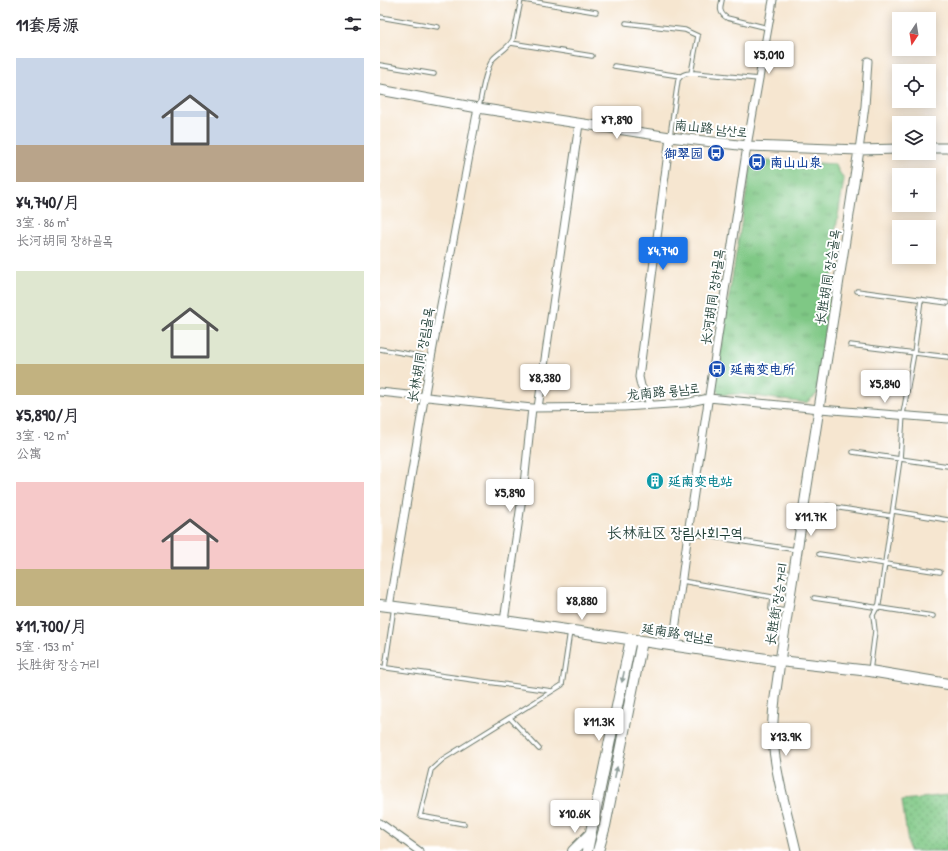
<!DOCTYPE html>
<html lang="zh">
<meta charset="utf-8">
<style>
:root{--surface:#fff;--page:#f7f7f7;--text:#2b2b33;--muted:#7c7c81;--accent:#1a73e8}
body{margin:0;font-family:"Patrick Hand","LXGW WenKai TC","Poor Story",sans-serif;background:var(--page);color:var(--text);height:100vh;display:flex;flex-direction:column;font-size:15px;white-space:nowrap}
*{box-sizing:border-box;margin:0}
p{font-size:13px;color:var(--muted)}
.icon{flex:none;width:22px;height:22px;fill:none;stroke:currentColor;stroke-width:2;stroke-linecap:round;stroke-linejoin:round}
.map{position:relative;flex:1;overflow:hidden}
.drawer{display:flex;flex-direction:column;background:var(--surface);width:380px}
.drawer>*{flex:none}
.needle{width:26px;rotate:192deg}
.buttons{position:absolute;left:512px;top:12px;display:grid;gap:8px}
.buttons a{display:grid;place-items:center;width:44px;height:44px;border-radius:0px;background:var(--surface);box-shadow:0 2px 10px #0003;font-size:20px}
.price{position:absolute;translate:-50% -34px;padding:0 9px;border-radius:4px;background:#fff;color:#222;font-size:13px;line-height:26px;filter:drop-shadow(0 1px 2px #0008)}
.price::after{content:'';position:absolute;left:50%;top:24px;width:12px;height:9px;margin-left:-6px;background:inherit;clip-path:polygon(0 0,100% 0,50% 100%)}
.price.active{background:var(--accent);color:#fff}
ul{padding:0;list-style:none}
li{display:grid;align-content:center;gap:8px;height:212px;padding:0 16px}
li span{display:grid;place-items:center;height:124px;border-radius:0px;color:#555}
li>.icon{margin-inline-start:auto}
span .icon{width:72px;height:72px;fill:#fffc;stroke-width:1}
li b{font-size:17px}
h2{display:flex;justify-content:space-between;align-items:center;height:48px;padding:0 16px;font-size:17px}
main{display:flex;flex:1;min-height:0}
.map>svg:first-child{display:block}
</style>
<main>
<section class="drawer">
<h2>11套房源<svg class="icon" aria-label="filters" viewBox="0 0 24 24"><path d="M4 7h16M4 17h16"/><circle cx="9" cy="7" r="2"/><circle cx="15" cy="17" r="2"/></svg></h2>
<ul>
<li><span style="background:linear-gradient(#c9d6e8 70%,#b9a48a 0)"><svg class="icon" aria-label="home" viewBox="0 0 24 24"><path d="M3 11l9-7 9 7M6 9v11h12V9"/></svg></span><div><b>¥4,740/月</b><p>3室 · 86 m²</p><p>长河胡同 장하골목</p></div></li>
<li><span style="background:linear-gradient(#dfe7d0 75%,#c2b280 0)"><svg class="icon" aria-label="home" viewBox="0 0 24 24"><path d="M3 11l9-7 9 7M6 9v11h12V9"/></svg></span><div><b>¥5,890/月</b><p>3室 · 92 m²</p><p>公寓</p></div></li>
<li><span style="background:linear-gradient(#f6c9c9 70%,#c2b280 0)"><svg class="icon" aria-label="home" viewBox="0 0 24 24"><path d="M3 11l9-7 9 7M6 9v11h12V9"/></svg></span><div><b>¥11,700/月</b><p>5室 · 153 m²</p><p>长胜街 장승거리</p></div></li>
</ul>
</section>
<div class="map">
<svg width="568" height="851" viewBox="0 0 568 851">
<defs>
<pattern id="grass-tufts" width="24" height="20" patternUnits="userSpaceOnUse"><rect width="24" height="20" fill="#7fc885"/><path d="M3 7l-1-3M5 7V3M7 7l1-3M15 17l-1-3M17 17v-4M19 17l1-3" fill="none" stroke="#67a46e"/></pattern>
<pattern id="park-dots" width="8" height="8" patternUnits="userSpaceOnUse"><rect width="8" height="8" fill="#7fc885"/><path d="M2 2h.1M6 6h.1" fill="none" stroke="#67a46e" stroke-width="1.8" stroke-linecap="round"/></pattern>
</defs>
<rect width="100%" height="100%" fill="#fff"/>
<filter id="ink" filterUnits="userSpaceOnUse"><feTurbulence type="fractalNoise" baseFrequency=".025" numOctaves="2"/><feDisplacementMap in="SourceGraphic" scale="8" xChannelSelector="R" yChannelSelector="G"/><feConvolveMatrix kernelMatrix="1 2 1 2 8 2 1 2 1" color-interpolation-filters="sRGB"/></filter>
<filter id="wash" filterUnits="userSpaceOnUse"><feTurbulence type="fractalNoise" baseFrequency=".012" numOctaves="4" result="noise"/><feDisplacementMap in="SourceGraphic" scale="16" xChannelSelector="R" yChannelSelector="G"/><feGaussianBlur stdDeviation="0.9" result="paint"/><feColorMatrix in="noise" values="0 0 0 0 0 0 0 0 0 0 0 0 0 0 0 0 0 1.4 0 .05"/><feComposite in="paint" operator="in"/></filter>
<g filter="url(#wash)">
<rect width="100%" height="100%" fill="#f6e6d0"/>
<path fill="url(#grass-tufts)" stroke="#4f825c" d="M 372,159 L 455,164 L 464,180 L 454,240 L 457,243 L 437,394 L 426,403 L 360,394 L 340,395 L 334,386 Z"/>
<path fill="url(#park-dots)" stroke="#4f825c" d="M 568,795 L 568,851 L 529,851 L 522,800 Z"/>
</g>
<g filter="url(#ink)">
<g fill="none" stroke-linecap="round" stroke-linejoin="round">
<defs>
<path id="service" d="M 144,0 L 216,12
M 342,0 C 340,8 339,13 347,18 L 388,28
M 0,17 L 58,27
M 246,23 L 305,30 L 318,36 L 311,73
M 131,43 L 212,56
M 0,65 L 54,74
M 234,66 L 300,76
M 99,107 C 102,93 105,70 113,59 C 119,52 129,48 133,39 L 141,0
M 290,136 L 298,80 C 302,73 308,73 315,73 L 379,79
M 477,291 L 568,303
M 470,345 L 568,357
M 0,349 L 51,358
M 473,452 L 568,466
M 447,506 L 512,516
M 513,511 L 568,520
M 308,533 L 417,550
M 439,554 L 560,572
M 302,581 L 392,597 L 391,609 L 407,611
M 434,598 L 553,616
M 0,667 L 172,691
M 5,668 L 14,607
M 490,671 L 495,631 L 493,615 L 499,604 L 520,459 L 523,414 L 534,353 L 541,299
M 130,718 L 159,749
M 84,824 L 40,816 L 51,770 L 63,759 L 182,685 L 190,631"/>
<path id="minor" d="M 479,150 L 485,106 L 488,61
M 0,392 L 152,408 L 244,407 L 305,403 L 329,398 L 440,409 L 568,419
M 271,405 L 261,386 L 259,377 L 290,137
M 158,408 L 199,124
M 9,607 L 51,358 L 98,108
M 124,621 L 144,484 L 152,408
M 293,646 L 308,533 L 367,146 L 393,0
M 0,823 L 39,851"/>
<path id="tertiary" d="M 0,90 L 98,108 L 290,137 L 367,146 L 479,150 L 519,149
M 549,148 L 568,148
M 416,851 C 408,815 396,778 393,740 C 391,714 397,687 400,661 L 479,150"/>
<path id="secondary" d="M 0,605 L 124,621 L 400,661 L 490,671 L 568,684
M 193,851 L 210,834
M 207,851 L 251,639
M 218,851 L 225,826 L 262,641"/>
</defs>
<use href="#service" stroke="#6a786b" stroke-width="5.5"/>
<use href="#minor" stroke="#6a786b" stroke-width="9"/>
<use href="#tertiary" stroke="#6a786b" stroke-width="11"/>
<use href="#secondary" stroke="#6a786b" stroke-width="12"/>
<use href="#service" stroke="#fff" stroke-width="3.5"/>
<use href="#minor" stroke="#fff" stroke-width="7"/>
<use href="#tertiary" stroke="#fff" stroke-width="9"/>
<use href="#secondary" stroke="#fff" stroke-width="10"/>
</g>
<defs><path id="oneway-solid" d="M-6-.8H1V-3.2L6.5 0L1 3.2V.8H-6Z"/></defs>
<g fill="#8f9e9a">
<use href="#oneway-solid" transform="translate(243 677) rotate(102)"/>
<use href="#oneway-solid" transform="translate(236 772) rotate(-78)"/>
</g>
</g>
<defs>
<symbol id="bus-disc" viewBox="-11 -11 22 22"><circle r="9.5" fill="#1a4fb4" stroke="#fff"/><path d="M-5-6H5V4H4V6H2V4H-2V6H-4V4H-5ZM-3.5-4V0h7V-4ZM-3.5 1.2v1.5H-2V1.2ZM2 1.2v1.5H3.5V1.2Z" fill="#fff"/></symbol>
<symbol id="building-disc" viewBox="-11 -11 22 22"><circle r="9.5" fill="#0f9aa8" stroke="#fff"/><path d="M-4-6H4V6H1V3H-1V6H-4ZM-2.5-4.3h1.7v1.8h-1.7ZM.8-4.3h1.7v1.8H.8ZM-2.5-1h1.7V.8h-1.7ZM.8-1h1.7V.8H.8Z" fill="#fff"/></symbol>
</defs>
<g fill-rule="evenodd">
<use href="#bus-disc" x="326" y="143" width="20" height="20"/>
<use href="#bus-disc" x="367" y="152" width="20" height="20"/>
<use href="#bus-disc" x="327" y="359" width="20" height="20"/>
<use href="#building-disc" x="265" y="471" width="20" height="20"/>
</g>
<g text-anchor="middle" stroke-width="4" stroke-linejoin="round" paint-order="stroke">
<g font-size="13" fill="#1f3d34" stroke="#fff">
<text transform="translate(331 128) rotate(6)" y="5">南山路 남산로</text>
<text transform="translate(447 277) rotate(-81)" y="5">长胜胡同 장승골목</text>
<text transform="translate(332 297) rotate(-82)" y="5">长河胡同 장하골목</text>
<text transform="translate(40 355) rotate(-80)" y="5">长林胡同 장림골목</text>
<text transform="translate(283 391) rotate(-6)" y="5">龙南路 룡남로</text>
<text transform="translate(396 604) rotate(-81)" y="5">长胜街 장승거리</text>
<text transform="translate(298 633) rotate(9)" y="5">延南路 연남로</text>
</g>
<g font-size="13" font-weight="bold" fill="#164399" stroke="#fff" text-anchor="start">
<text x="323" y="158" text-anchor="end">御翠园</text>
<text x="390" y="167">南山山泉</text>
<text x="350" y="374">延南变电所</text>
</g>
<g font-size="13" font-weight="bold" fill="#0d838f" stroke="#fff" text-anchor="start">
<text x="288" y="486">延南变电站</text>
</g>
<g font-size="15" fill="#1f3d34" stroke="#fff">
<text x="295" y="538">长林社区 장림사회구역</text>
</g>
</g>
</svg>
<div class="buttons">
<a><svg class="needle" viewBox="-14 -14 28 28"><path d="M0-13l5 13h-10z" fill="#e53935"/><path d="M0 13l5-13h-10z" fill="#7c7c81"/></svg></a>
<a><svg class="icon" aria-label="locate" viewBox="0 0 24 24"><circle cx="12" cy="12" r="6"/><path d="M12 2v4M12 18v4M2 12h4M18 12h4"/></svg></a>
<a><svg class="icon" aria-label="layers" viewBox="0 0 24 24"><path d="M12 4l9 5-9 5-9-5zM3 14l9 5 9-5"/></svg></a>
<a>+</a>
<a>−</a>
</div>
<b class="price" style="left:389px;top:75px">¥5,010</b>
<b class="price" style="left:237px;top:140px">¥7,890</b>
<b class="price active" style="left:283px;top:271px">¥4,740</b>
<b class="price" style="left:165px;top:398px">¥8,380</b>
<b class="price" style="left:505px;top:404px">¥5,840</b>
<b class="price" style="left:130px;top:513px">¥5,890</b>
<b class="price" style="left:431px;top:537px">¥11.7K</b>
<b class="price" style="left:202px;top:621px">¥8,880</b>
<b class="price" style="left:219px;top:742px">¥11.3K</b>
<b class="price" style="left:406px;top:757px">¥13.9K</b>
<b class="price" style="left:195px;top:834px">¥10.6K</b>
</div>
</main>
